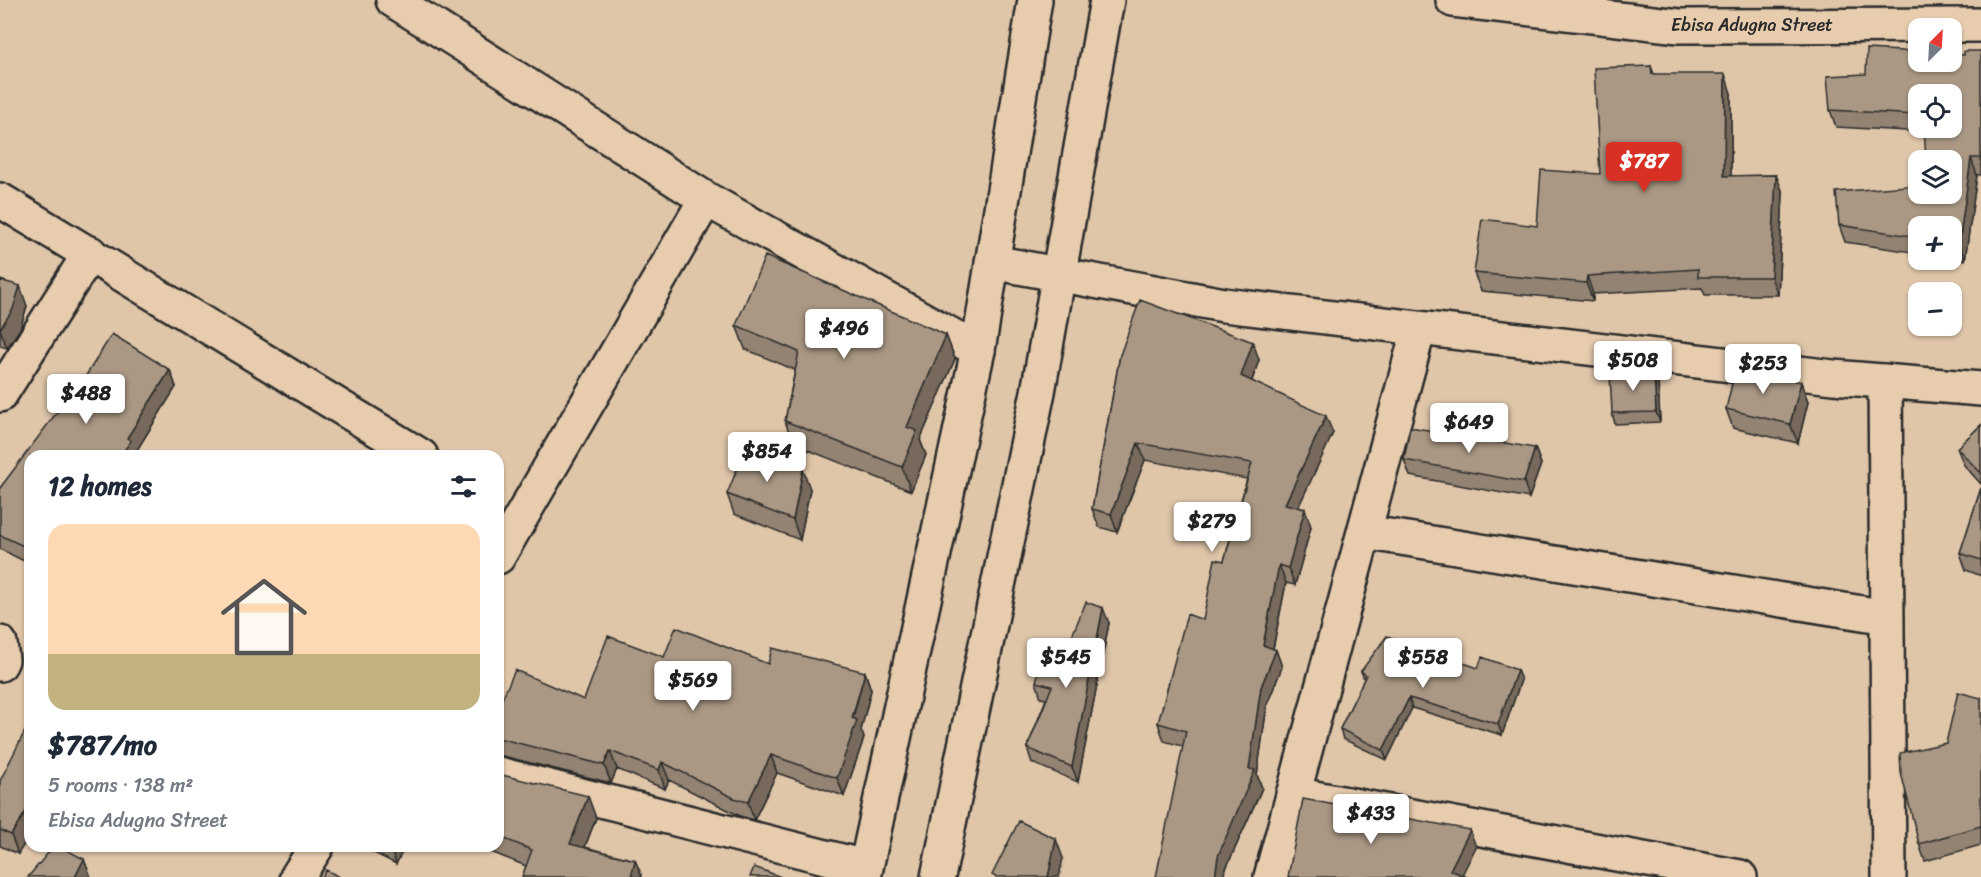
<!DOCTYPE html>
<meta charset="utf-8">
<style>
:root{--surface:#fff;--page:#f2f2f3;--text:#1f2937;--muted:#747a83;--line:#e0e1e3;--accent:#d93025}
body{margin:0;font-family:Sriracha,sans-serif;background:var(--page);color:var(--text);height:100vh;display:flex;flex-direction:column;font-size:22px;white-space:nowrap}
*{box-sizing:border-box;margin:0}
p{font-size:20px;color:var(--muted)}
.icon{flex:none;width:33px;height:33px;fill:none;stroke:currentColor;stroke-width:2;stroke-linecap:round;stroke-linejoin:round}
.map{position:relative;flex:1;overflow:hidden}
.drawer{position:absolute;left:24px;top:450px;width:480px;height:402px;display:flex;flex-direction:column;background:var(--surface);border-radius:18px;box-shadow:0 2px 4px #0004}
.drawer>*{flex:none}
.needle{width:39px;rotate:24deg}
.controls{position:absolute;left:1908px;top:18px;display:grid;gap:12px}
.controls a{display:grid;place-items:center;width:54px;height:54px;border-radius:12px;background:var(--surface);box-shadow:0 2px 4px #0004;font-size:30px}
.price{position:absolute;translate:-50% -51px;padding:0 14px;border-radius:6px;background:#fff;color:#222;font-size:20px;line-height:39px;filter:drop-shadow(0 2px 3px #0008)}
.price::after{content:'';position:absolute;left:50%;top:36px;width:18px;height:14px;margin-left:-9px;background:inherit;clip-path:polygon(0 0,100% 0,50% 100%)}
.price.active{background:var(--accent);color:#fff}
ul{padding:0;list-style:none}
li{display:grid;align-content:center;gap:12px;height:318px;padding:0 24px}
li+li{border-top:2px solid var(--line)}
li span{display:grid;place-items:center;height:186px;border-radius:18px;color:#555}
li>.icon{margin-inline-start:auto}
span .icon{width:108px;height:108px;fill:#fffc;stroke-width:1}
li b{font-size:26px}
h2{display:flex;justify-content:space-between;align-items:center;height:72px;padding:0 24px;font-size:26px}
.map>svg:first-child{display:block}
</style>
<div class="map">
<svg width="1981" height="877" viewBox="0 0 1981 877">
<rect width="100%" height="100%" fill="#dfc6a9"/>
<filter id="ink" filterUnits="userSpaceOnUse"><feTurbulence type="fractalNoise" baseFrequency=".0167" numOctaves="2"/><feDisplacementMap in="SourceGraphic" scale="12" xChannelSelector="R" yChannelSelector="G"/><feConvolveMatrix kernelMatrix="1 2 1 2 8 2 1 2 1" color-interpolation-filters="sRGB"/></filter>
<g filter="url(#ink)">
<g fill="none" stroke-linecap="round" stroke-linejoin="round">
<defs>
<path id="street" d="M 393,0 L 706,199 L 978,350
M 0,200 L 421,456
M 992,262 L 1224,305 L 1833,377 L 1981,389
M 1885,381 L 1889,877
M 0,395 L 90,253
M 1364,532 L 1887,617
M 498,557 L 706,199
M 0,643 L 2,660 L 0,664
M 498,774 L 865,867
M 1293,794 L 1740,877
M 297,877 L 317,846
M 1271,877 L 1419,328"/>
<path id="secondary" d="M 1453,0 L 1679,26 L 1981,25
M 864,877 L 978,350 L 1035,0
M 938,877 L 1038,392 L 1107,0"/>
</defs>
<use href="#street" stroke="#2b2b2b" stroke-width="38"/>
<use href="#secondary" stroke="#2b2b2b" stroke-width="38"/>
<use href="#street" stroke="#e7ccae" stroke-width="33"/>
<use href="#secondary" stroke="#e7ccae" stroke-width="33"/>
</g>
<path fill="#928372" stroke="#2b2b2b" stroke-width="1.5" fill-rule="evenodd" d="M 1981,51 L 1981,175 L 1977,175 L 1965,260 L 1952,258 L 1952,226 L 1918,226 L 1918,253 L 1845,242 L 1839,225 L 1952,194 L 1924,132 L 1836,127 L 1830,110 L 1866,74 L 1964,55 ZM 1918,94 L 1952,128 L 1918,128 Z
M 1651,66 L 1654,74 L 1731,93 L 1731,176 L 1776,175 L 1783,193 L 1778,295 L 1705,295 L 1702,288 L 1593,294 L 1593,301 L 1481,291 L 1474,273 L 1537,226 L 1600,174 Z
M 0,280 L 27,306 L 20,329 L 7,348 L 0,346 Z
M 736,325 L 946,335 L 955,359 L 920,440 L 926,455 L 911,491 L 793,444 L 785,421 L 795,370 L 745,349 Z
M 1120,355 L 1259,360 L 1252,381 L 1333,433 L 1298,507 L 1305,509 L 1311,527 L 1295,585 L 1286,583 L 1273,649 L 1276,650 L 1282,667 L 1267,705 L 1257,775 L 1262,788 L 1224,873 L 1182,746 L 1164,741 L 1158,723 L 1203,620 L 1224,561 L 1247,479 L 1145,460 L 1117,532 L 1099,527 L 1092,509 Z
M 170,370 L 176,387 L 135,453 L 136,456 L 30,456 L 30,564 L 0,549 L 0,488 L 72,398 Z
M 1658,381 L 1660,422 L 1615,424 L 1612,413 Z
M 1801,382 L 1808,402 L 1798,443 L 1733,428 L 1726,409 Z
M 1981,425 L 1981,484 L 1964,465 L 1957,448 Z
M 1535,448 L 1541,464 L 1529,498 L 1410,476 L 1404,460 Z
M 1981,488 L 1981,576 L 1966,570 L 1960,553 Z
M 810,489 L 800,540 L 734,514 L 727,494 Z
M 1109,623 L 1078,782 L 1032,763 L 1027,748 L 1046,699 L 1041,698 L 1036,682 L 1066,650 Z
M 664,657 L 768,664 L 865,672 L 871,690 L 861,730 L 864,738 L 844,796 L 777,773 L 754,820 L 740,816 L 669,780 L 665,789 L 617,769 L 611,783 L 503,756 L 498,756 L 498,738 L 584,700 Z
M 1478,668 L 1521,680 L 1502,735 L 1412,708 L 1387,760 L 1343,739 L 1340,729 L 1364,679 L 1361,671 Z
M 1981,698 L 1981,845 L 1925,861 L 1919,844 L 1946,743 Z
M 498,774 L 596,818 L 585,847 L 635,860 L 642,877 L 522,877 L 526,866 L 476,846 L 498,846 Z
M 0,781 L 18,854 L 0,846 Z
M 363,846 L 405,846 L 396,864 L 364,848 Z"/>
<path fill="#776a5c" stroke="#2b2b2b" stroke-width="1.5" d="M 1725,74 L 1731,93 L 1731,195 L 1724,176 Z
M 1971,158 L 1977,175 L 1965,260 L 1959,243 Z
M 1776,175 L 1783,193 L 1778,295 L 1771,277 Z
M 1587,276 L 1593,294 L 1593,301 L 1586,283 Z
M 20,286 L 27,306 L 20,329 L 7,348 L 0,329 Z
M 946,335 L 955,359 L 920,440 L 926,455 L 911,491 L 902,467 L 907,427 Z
M 1253,342 L 1259,360 L 1247,394 L 1241,376 Z
M 170,370 L 176,387 L 135,453 L 136,456 L 120,456 L 127,438 Z
M 1654,371 L 1658,381 L 1660,422 L 1656,412 Z
M 1801,382 L 1808,402 L 1798,443 L 1790,424 Z
M 1326,416 L 1333,433 L 1292,521 L 1285,504 Z
M 1138,443 L 1145,460 L 1117,532 L 1111,514 Z
M 1535,448 L 1541,464 L 1529,498 L 1524,482 Z
M 803,469 L 810,489 L 800,540 L 793,520 Z
M 1305,509 L 1311,527 L 1295,585 L 1288,568 Z
M 1279,565 L 1286,583 L 1270,663 L 1263,645 Z
M 1103,608 L 1109,623 L 1078,782 L 1072,767 Z
M 1276,650 L 1282,667 L 1267,705 L 1257,775 L 1262,788 L 1224,873 L 1224,877 L 1215,877 L 1218,856 L 1249,769 L 1261,687 Z
M 1517,670 L 1521,680 L 1502,735 L 1498,724 Z
M 865,672 L 871,690 L 861,730 L 864,738 L 844,796 L 837,778 Z
M 1409,698 L 1412,708 L 1387,760 L 1383,750 Z
M 610,751 L 617,769 L 611,783 L 604,765 Z
M 771,755 L 777,773 L 754,820 L 748,802 Z
M 662,762 L 669,780 L 665,789 L 659,770 Z
M 588,796 L 596,818 L 578,865 L 570,844 Z
M 30,805 L 30,835 L 18,854 L 11,835 Z
M 1470,830 L 1476,847 L 1461,877 L 1450,870 Z
M 1056,839 L 1063,858 L 1059,877 L 1048,877 Z
M 396,846 L 405,846 L 396,864 L 392,853 Z
M 84,859 L 91,877 L 75,877 Z
M 635,860 L 642,877 L 631,877 Z"/>
<path fill="#aa9884" stroke="#2b2b2b" stroke-width="1.5" d="M 1867,49 L 1918,52 L 1918,62 L 1952,62 L 1952,54 L 1964,55 L 1964,51 L 1981,51 L 1981,158 L 1971,158 L 1959,243 L 1952,242 L 1952,226 L 1918,226 L 1918,237 L 1839,225 L 1836,192 L 1918,185 L 1918,194 L 1952,194 L 1952,160 L 1926,160 L 1924,128 L 1952,128 L 1952,94 L 1918,94 L 1918,115 L 1830,110 L 1827,76 L 1866,74 Z
M 1651,66 L 1652,74 L 1725,74 L 1724,176 L 1776,175 L 1771,277 L 1698,277 L 1698,269 L 1587,276 L 1586,283 L 1474,273 L 1482,219 L 1537,226 L 1541,170 L 1600,174 L 1594,68 Z
M 765,256 L 946,335 L 907,427 L 917,431 L 902,467 L 785,421 L 799,352 L 736,325 Z
M 0,280 L 20,286 L 13,309 L 0,329 Z
M 1140,300 L 1253,342 L 1241,376 L 1326,416 L 1285,504 L 1305,509 L 1288,568 L 1279,565 L 1263,645 L 1276,650 L 1261,687 L 1249,769 L 1255,770 L 1218,856 L 1215,877 L 1156,877 L 1186,731 L 1158,723 L 1187,614 L 1203,620 L 1215,559 L 1224,561 L 1252,463 L 1138,443 L 1111,514 L 1092,509 L 1120,355 Z
M 112,334 L 170,370 L 127,438 L 131,441 L 120,456 L 30,456 L 30,549 L 0,535 L 0,488 L 69,396 L 72,398 Z
M 1736,367 L 1801,382 L 1790,424 L 1726,409 Z
M 1654,371 L 1656,412 L 1612,413 L 1610,373 Z
M 1981,425 L 1981,473 L 1957,448 Z
M 1410,427 L 1535,448 L 1524,482 L 1404,460 Z
M 746,447 L 803,469 L 793,520 L 727,494 Z
M 1981,488 L 1981,560 L 1960,553 Z
M 1086,602 L 1103,608 L 1072,767 L 1027,748 L 1052,686 L 1036,682 L 1044,645 L 1066,650 Z
M 676,627 L 768,664 L 772,648 L 865,672 L 852,718 L 857,720 L 837,778 L 771,755 L 748,802 L 734,798 L 662,762 L 659,770 L 610,751 L 604,765 L 498,738 L 498,708 L 515,670 L 584,700 L 608,636 L 664,657 Z
M 1387,636 L 1478,668 L 1482,657 L 1517,670 L 1498,724 L 1409,698 L 1383,750 L 1340,729 L 1366,675 L 1361,671 Z
M 1958,692 L 1981,698 L 1981,826 L 1919,844 L 1901,773 L 1900,753 L 1946,743 Z
M 26,729 L 30,730 L 30,805 L 11,835 L 0,830 L 0,781 Z
M 498,774 L 588,796 L 570,844 L 635,860 L 631,877 L 522,877 L 532,850 L 498,836 Z
M 1303,799 L 1470,830 L 1450,870 L 1467,877 L 1288,877 Z
M 1019,821 L 1056,839 L 1048,877 L 996,877 L 992,875 Z
M 54,846 L 59,846 L 84,859 L 75,877 L 28,877 Z
M 377,846 L 396,846 L 392,853 Z
M 754,867 L 781,877 L 750,877 Z
M 326,870 L 340,877 L 322,877 Z"/>
</g>
<g text-anchor="middle" stroke-width="4.5" stroke-linejoin="round" paint-order="stroke">
<g font-size="18" fill="#2b2b2b" stroke="#e7ccae">
<text x="1752" y="31">Ebisa Adugna Street</text>
</g>
</g>
</svg>
<div class="controls">
<a><svg class="needle" viewBox="-14 -14 28 28"><path d="M0-13l5 13h-10z" fill="#e53935"/><path d="M0 13l5-13h-10z" fill="#747a83"/></svg></a>
<a><svg class="icon" aria-label="locate" viewBox="0 0 24 24"><circle cx="12" cy="12" r="6"/><path d="M12 2v4M12 18v4M2 12h4M18 12h4"/></svg></a>
<a><svg class="icon" aria-label="layers" viewBox="0 0 24 24"><path d="M12 4l9 5-9 5-9-5zM3 14l9 5 9-5"/></svg></a>
<a>+</a>
<a>−</a>
</div>
<b class="price active" style="left:1644px;top:193px">$787</b>
<b class="price" style="left:844px;top:360px">$496</b>
<b class="price" style="left:1633px;top:392px">$508</b>
<b class="price" style="left:1763px;top:395px">$253</b>
<b class="price" style="left:86px;top:425px">$488</b>
<b class="price" style="left:1469px;top:454px">$649</b>
<b class="price" style="left:767px;top:483px">$854</b>
<b class="price" style="left:1212px;top:553px">$279</b>
<b class="price" style="left:1066px;top:689px">$545</b>
<b class="price" style="left:1423px;top:689px">$558</b>
<b class="price" style="left:693px;top:712px">$569</b>
<b class="price" style="left:1371px;top:845px">$433</b>
<section class="drawer">
<h2>12 homes<svg class="icon" aria-label="filters" viewBox="0 0 24 24"><path d="M4 7h16M4 17h16"/><circle cx="9" cy="7" r="2"/><circle cx="15" cy="17" r="2"/></svg></h2>
<ul>
<li><span style="background:linear-gradient(#ffd9b3 70%,#c2b280 0)"><svg class="icon" aria-label="home" viewBox="0 0 24 24"><path d="M3 11l9-7 9 7M6 9v11h12V9"/></svg></span><div><b>$787/mo</b><p>5 rooms · 138 m²</p><p>Ebisa Adugna Street</p></div></li>
</ul>
</section>
</div>
